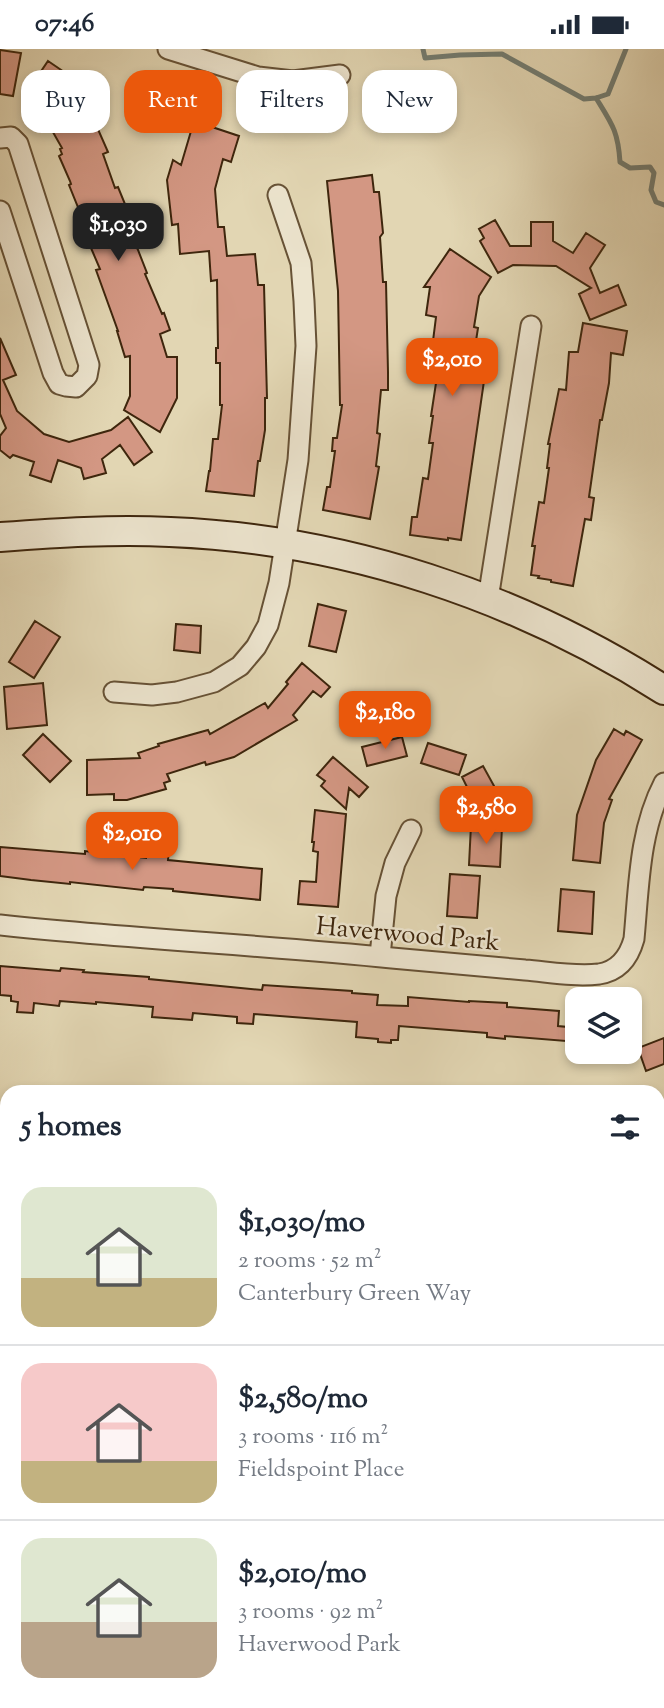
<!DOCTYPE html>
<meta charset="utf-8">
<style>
:root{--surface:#fff;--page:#f6f6f7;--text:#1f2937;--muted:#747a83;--line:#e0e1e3;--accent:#ea580c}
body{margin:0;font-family:"Sorts Mill Goudy",serif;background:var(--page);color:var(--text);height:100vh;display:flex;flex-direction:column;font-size:26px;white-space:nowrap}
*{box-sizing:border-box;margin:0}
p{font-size:23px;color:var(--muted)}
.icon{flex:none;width:38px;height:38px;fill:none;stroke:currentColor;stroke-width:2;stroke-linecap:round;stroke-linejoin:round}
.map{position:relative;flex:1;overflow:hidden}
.sheet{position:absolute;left:0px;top:1036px;width:665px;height:623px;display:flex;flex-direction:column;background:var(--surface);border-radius:21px 21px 0 0;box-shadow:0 4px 10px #0003}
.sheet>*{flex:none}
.banner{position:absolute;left:21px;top:21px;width:623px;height:63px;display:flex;gap:14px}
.tools{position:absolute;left:565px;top:938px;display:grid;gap:14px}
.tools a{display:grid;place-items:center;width:77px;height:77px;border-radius:14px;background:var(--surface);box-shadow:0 4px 10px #0003;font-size:35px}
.price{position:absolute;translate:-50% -60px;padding:0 16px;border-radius:14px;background:var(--accent);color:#fff;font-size:23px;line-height:46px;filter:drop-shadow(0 2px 4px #0008)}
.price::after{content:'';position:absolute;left:50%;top:42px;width:21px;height:16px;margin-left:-10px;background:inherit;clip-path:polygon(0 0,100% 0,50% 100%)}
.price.active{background:#222;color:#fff}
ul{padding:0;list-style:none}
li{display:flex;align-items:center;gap:21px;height:175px;padding:0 21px}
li+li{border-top:2px solid var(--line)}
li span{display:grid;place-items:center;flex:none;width:196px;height:140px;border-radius:21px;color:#555}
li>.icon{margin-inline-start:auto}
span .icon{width:84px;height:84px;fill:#fffc;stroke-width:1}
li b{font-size:30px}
h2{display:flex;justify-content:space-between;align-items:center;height:84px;padding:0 21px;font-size:30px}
.pill{padding:0 24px;border-radius:21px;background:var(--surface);box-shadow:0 4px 10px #0003;font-size:24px;line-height:63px}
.pill.active{background:var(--accent);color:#fff}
.status{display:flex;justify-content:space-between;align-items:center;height:49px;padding:0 35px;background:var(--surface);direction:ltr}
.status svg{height:19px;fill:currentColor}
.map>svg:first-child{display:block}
</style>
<div class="status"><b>07:46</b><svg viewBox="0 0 49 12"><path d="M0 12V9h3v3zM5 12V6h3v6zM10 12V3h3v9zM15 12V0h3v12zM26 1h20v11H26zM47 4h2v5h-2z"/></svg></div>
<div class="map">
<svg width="664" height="1659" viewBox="0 0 664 1659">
<rect width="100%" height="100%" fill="#e2d6b3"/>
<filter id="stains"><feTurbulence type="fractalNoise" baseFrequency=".00286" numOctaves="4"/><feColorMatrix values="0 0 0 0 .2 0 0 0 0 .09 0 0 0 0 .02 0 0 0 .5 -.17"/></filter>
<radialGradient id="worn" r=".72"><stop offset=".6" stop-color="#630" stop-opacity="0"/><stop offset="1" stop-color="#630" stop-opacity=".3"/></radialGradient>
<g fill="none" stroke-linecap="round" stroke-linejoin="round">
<path stroke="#737d72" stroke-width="5" d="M 423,0 L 425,9 L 460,6 L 502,5 L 584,50 L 596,49 L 608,45 L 626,0
M 596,49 C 612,75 618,82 620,113 L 630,119 L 650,118 L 654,124 L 651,141 L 656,153 L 664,156"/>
</g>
<path fill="#d39783" stroke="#3e260d" stroke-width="2" d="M 0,1 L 21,4 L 13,47 L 0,45 Z
M 48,12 L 67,25 L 40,65 L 26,57 L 30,50 L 23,49 Z
M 88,44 L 100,65 L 93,69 L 108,103 L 103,105 L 115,139 L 118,138 L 127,160 L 121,163 L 138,201 L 147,224 L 145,225 L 162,265 L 164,264 L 170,281 L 160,285 L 167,308 L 177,308 L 177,349 L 160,383 L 124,361 L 130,347 L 130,307 L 125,308 L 117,282 L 118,282 L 96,221 L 100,220 L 91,199 L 94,198 L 69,136 L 71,135 L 70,132 L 59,107 L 62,105 L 60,100 L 62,99 L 45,69 Z
M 194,72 L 239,87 L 231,113 L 223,110 L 215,140 L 218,178 L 224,178 L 227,207 L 255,205 L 258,236 L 264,236 L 267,349 L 265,349 L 265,381 L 260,412 L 258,412 L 254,447 L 206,442 L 209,422 L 210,422 L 213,390 L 218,390 L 222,356 L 220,356 L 220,314 L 216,314 L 216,299 L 218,299 L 217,231 L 211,232 L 209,202 L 180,205 L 178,175 L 172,176 L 167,131 L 173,111 L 181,116 Z
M 372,126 L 374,143 L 379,143 L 383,184 L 380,188 L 383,233 L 386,233 L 388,323 L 388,341 L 381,341 L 377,384 L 380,385 L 376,417 L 379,418 L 370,470 L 323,461 L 327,438 L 330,438 L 335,402 L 332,402 L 333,389 L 337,389 L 342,356 L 340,356 L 338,242 L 327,132 Z
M 495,171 L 510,197 L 531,197 L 531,173 L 553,173 L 553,192 L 573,204 L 586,184 L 605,196 L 590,219 L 600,244 L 618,236 L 626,256 L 590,271 L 579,245 L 591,239 L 556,217 L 513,216 L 498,224 L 480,192 L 484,189 L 479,180 Z
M 450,200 L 491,228 L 479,247 L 474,278 L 478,279 L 473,311 L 482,312 L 479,331 L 484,332 L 461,491 L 448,489 L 448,491 L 410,486 L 412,468 L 417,468 L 423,429 L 428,430 L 433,394 L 429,394 L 433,367 L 431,367 L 436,334 L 429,333 L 435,300 L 432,300 L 436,268 L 426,266 L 430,238 L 424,238 Z
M 583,274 L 627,282 L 623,306 L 611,304 L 609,334 L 602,371 L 600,371 L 589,448 L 594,449 L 591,471 L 585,470 L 573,537 L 551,533 L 551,531 L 538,529 L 539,527 L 531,526 L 535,497 L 532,497 L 539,453 L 544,454 L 549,419 L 547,419 L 550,395 L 548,395 L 559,340 L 566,341 L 569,303 L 578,303 Z
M 0,289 L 16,326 L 3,331 L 17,362 L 44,385 L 69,393 L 111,381 L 128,368 L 152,403 L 134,416 L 120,396 L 102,410 L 106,424 L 84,430 L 81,419 L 58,411 L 51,433 L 30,426 L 34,413 L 13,406 L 10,409 L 0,401 L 0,387 L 6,379 L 0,365 Z
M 318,555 L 346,562 L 336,603 L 309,597 Z
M 35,572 L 60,588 L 34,629 L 9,613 Z
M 176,575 L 201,577 L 200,604 L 174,601 Z
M 302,614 L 330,638 L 321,648 L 313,642 L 293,666 L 297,671 L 234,708 L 206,716 L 205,713 L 167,725 L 170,732 L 164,734 L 166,740 L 127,751 L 114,751 L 114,745 L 87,746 L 87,711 L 140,709 L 138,704 L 159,697 L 158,695 L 208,681 L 210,685 L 265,654 L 268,659 L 288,635 L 286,633 Z
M 43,634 L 47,676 L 7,680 L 4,638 Z
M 614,680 L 624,686 L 626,682 L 642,691 L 609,750 L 612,751 L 604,774 L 600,814 L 573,811 L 577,766 L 596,711 Z
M 43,685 L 71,712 L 50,733 L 23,706 Z
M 402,688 L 407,707 L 367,717 L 362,698 Z
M 428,694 L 466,706 L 459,726 L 421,714 Z
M 333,708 L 368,738 L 359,748 L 349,739 L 346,760 L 321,737 L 325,732 L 317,726 Z
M 483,717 L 504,755 L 474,770 L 462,748 L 470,744 L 462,728 Z
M 315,761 L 346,765 L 338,858 L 298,855 L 300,832 L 316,833 L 318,803 L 313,802 L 314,793 L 312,793 Z
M 471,776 L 502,778 L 500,818 L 469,816 Z
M 0,798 L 85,805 L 85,802 L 146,809 L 146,798 L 169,799 L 168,811 L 262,820 L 260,851 L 173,842 L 173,840 L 144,838 L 143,841 L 70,833 L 70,835 L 31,831 L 0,827 Z
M 450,825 L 480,827 L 477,869 L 447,867 Z
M 561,840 L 594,843 L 592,885 L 558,882 Z
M 0,917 L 60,922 L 61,919 L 84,921 L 83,923 L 149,928 L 149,930 L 262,941 L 263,936 L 352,942 L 352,944 L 378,946 L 377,956 L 408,957 L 408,948 L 469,953 L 469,952 L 507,954 L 507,958 L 559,962 L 558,977 L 578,979 L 578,993 L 505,987 L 505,990 L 487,988 L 487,984 L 399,977 L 398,991 L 391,991 L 391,994 L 378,993 L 378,990 L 356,988 L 357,973 L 254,965 L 253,975 L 237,974 L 237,968 L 193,964 L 192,971 L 152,968 L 153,958 L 96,953 L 96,955 L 60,952 L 59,957 L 34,954 L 33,964 L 17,963 L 18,953 L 11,952 L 11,947 L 0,946 Z
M 664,989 L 664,1015 L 646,1022 L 638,999 Z"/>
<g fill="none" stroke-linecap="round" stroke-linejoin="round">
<defs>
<path id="lane" d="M 68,1652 L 76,1659"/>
<path id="street" d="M 168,0 L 258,28 L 293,32 L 340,26
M 0,89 L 11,88 L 18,95 L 89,316 L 87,327 L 76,338 L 66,337 L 59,335 L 53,324 L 0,162
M 488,550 L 531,277
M 114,643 L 152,646 L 177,643 L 214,633 L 240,617 L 256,598 L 268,576 L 279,534 L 298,411 L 306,297 L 304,252 L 301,214 L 278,146
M 0,876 C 130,890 262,896 392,909 C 437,913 481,917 525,921 C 549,923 575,928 599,925 C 619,922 629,908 634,890 C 639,837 639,782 664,734
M 380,907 L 386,847 L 395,814 L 411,781
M 0,1108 L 7,1109
M 658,1162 L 664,1162
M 0,1341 L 7,1341
M 0,1591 L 7,1591
M 489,1652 L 514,1659
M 586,1652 L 600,1659
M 156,1659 L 157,1652"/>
<path id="secondary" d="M 0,488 C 56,484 113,480 170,483 C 345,490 517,547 664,641"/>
</defs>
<use href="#lane" stroke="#675236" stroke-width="13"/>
<use href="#street" stroke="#675236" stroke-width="23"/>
<use href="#secondary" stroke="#3e260d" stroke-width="32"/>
<use href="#lane" stroke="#ece4ce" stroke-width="10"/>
<use href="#street" stroke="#ece4ce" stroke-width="19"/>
<use href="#secondary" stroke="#ece4ce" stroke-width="28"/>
</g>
<g text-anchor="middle" stroke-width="5" stroke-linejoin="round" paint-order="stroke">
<g font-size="26" fill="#3e260d" stroke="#ece4ce">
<text transform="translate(408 884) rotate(5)" y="9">Haverwood Park</text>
</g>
</g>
<rect width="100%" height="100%" filter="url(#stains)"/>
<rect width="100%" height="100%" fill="url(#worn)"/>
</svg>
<div class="tools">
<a><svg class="icon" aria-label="layers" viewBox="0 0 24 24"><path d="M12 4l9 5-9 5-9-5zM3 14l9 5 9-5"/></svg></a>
</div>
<b class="price active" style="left:118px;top:214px">$1,030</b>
<b class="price" style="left:452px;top:349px">$2,010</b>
<b class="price" style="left:385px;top:702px">$2,180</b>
<b class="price" style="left:486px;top:797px">$2,580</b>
<b class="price" style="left:132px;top:823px">$2,010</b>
<div class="banner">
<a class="pill">Buy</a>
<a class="pill active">Rent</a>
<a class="pill">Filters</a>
<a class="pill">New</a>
</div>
<section class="sheet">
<h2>5 homes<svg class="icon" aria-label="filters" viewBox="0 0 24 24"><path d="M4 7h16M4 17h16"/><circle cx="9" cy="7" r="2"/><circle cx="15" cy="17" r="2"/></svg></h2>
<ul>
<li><span style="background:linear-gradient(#dfe7d0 65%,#c2b280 0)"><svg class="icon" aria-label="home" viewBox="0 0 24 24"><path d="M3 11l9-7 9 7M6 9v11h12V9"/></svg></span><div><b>$1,030/mo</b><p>2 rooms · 52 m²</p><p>Canterbury Green Way</p></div></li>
<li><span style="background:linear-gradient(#f6c9c9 70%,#c2b280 0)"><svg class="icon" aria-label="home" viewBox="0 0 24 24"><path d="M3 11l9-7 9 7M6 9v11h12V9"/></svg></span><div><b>$2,580/mo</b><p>3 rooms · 116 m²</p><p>Fieldspoint Place</p></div></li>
<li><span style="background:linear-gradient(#dfe7d0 60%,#b9a48a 0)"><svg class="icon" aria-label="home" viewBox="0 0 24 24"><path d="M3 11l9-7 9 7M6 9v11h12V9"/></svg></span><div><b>$2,010/mo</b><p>3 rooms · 92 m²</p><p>Haverwood Park</p></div></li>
</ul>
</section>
</div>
